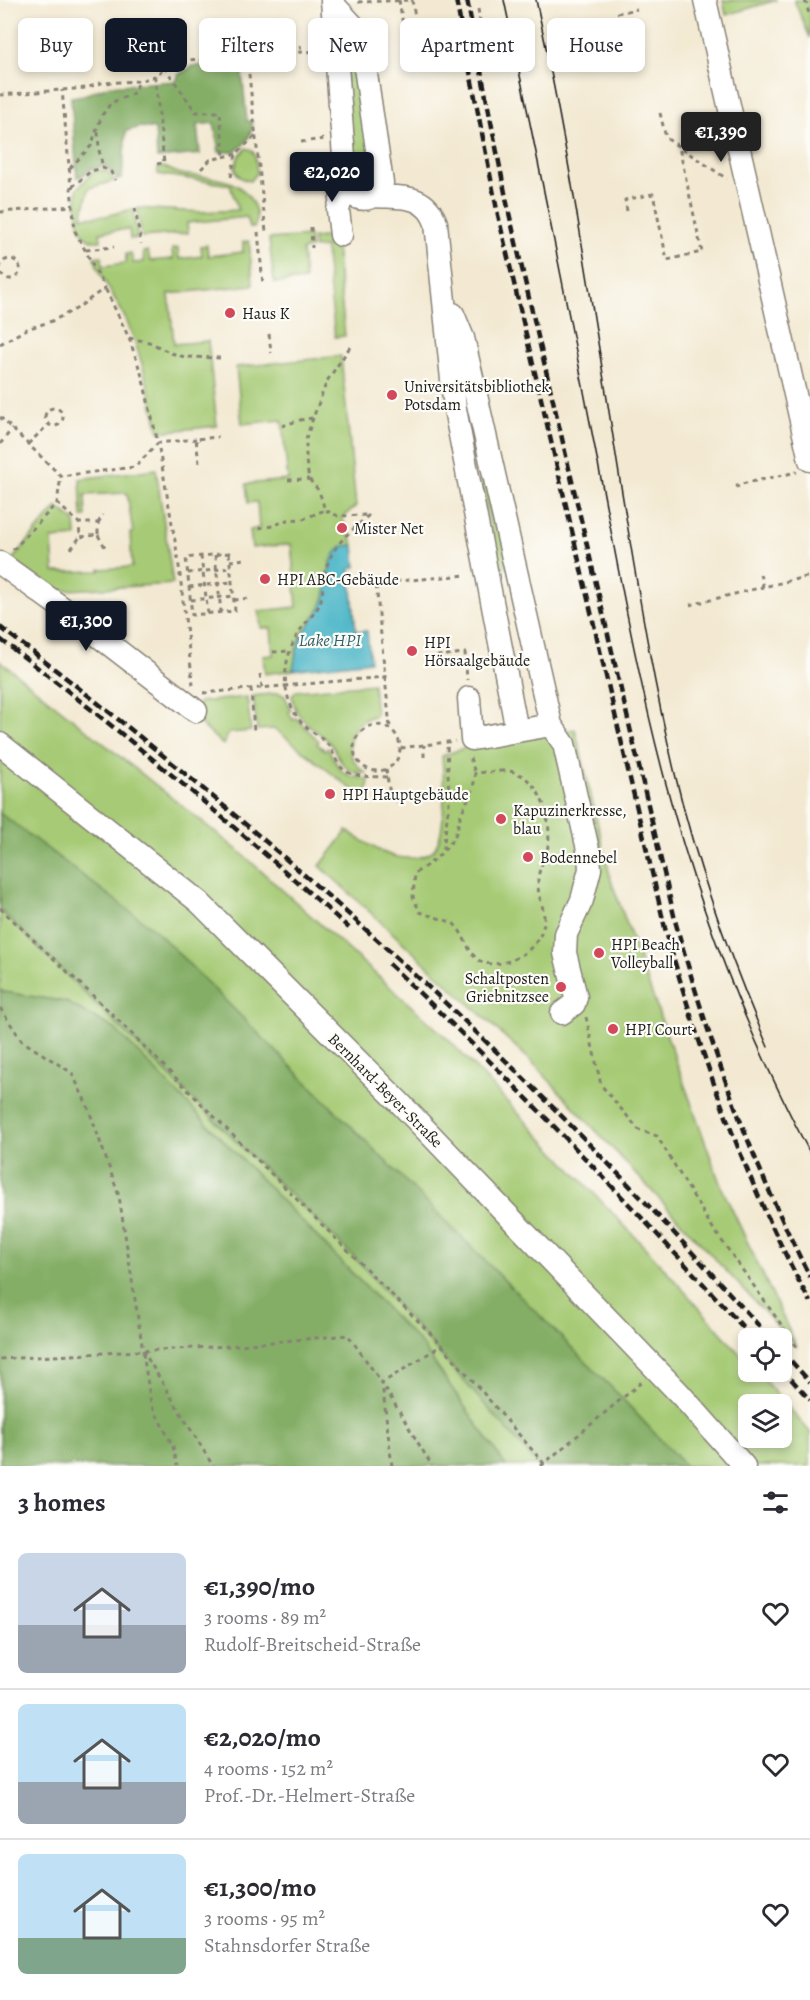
<!DOCTYPE html>
<meta charset="utf-8">
<style>
:root{--surface:#fff;--page:#f2f2f3;--text:#2b2b33;--muted:#7c7c81;--line:#e1e1e2;--accent:#111827}
body{margin:0;font-family:Alegreya,serif;background:var(--page);color:var(--text);height:100vh;display:flex;flex-direction:column;font-size:22px;white-space:nowrap}
*{box-sizing:border-box;margin:0}
p{font-size:20px;color:var(--muted)}
.icon{flex:none;width:33px;height:33px;fill:none;stroke:currentColor;stroke-width:2;stroke-linecap:round;stroke-linejoin:round}
.map{position:relative;height:1466px;overflow:hidden}
.drawer{display:flex;flex-direction:column;background:var(--surface);flex:1}
.drawer>*{flex:none}
.guide{position:absolute;left:18px;top:18px;width:774px;height:54px;display:flex;gap:12px}
.buttons{position:absolute;left:738px;top:1328px;display:grid;gap:12px}
.buttons a{display:grid;place-items:center;width:54px;height:54px;border-radius:9px;background:var(--surface);box-shadow:0 3px 9px #0003;font-size:30px}
.price{position:absolute;translate:-50% -51px;padding:0 14px;border-radius:6px;background:var(--accent);color:#fff;font-size:20px;line-height:39px;filter:drop-shadow(0 2px 3px #0008)}
.price::after{content:'';position:absolute;left:50%;top:36px;width:18px;height:14px;margin-left:-9px;background:inherit;clip-path:polygon(0 0,100% 0,50% 100%)}
.price.active{background:#222;color:#fff}
ul{padding:0;list-style:none}
li{display:flex;align-items:center;gap:18px;height:150px;padding:0 18px}
li+li{border-top:2px solid var(--line)}
li span{display:grid;place-items:center;flex:none;width:168px;height:120px;border-radius:9px;color:#555}
li>.icon{margin-inline-start:auto}
span .icon{width:72px;height:72px;fill:#fffc;stroke-width:1}
li b{font-size:26px}
h2{display:flex;justify-content:space-between;align-items:center;height:72px;padding:0 18px;font-size:26px}
.tag{padding:0 21px;border-radius:9px;background:var(--surface);box-shadow:0 3px 9px #0003;font-size:21px;line-height:54px}
.tag.active{background:var(--accent);color:#fff}
.map>svg:first-child{display:block}
</style>
<div class="map">
<svg width="810" height="1466" viewBox="0 0 810 1466">
<rect width="100%" height="100%" fill="#fdfcf7"/>
<filter id="ink" filterUnits="userSpaceOnUse"><feTurbulence type="fractalNoise" baseFrequency=".0167" numOctaves="2"/><feDisplacementMap in="SourceGraphic" scale="12" xChannelSelector="R" yChannelSelector="G"/><feConvolveMatrix kernelMatrix="1 2 1 2 8 2 1 2 1" color-interpolation-filters="sRGB"/></filter>
<filter id="wash" filterUnits="userSpaceOnUse"><feTurbulence type="fractalNoise" baseFrequency=".008" numOctaves="4" result="noise"/><feDisplacementMap in="SourceGraphic" scale="24" xChannelSelector="R" yChannelSelector="G"/><feGaussianBlur stdDeviation="1.35" result="paint"/><feColorMatrix in="noise" values="0 0 0 0 0 0 0 0 0 0 0 0 0 0 0 0 0 1.4 0 .05"/><feComposite in="paint" operator="in"/></filter>
<g filter="url(#wash)">
<rect width="100%" height="100%" fill="#f3e9d2"/>
<path fill="#a6ca74" stroke="#617348" stroke-width="1.5" fill-rule="evenodd" d="M 723,0 L 777,0 L 726,15 Z
M 794,0 L 810,0 L 810,38 Z
M 352,42 L 374,165 L 350,167 L 342,45 Z
M 246,148 L 252,150 L 255,155 L 257,173 L 250,181 C 243,180 237,176 235,169 L 238,157 Z
M 164,167 C 169,169 175,172 181,174 C 209,179 240,174 254,206 C 257,213 258,220 254,228 L 249,228 L 247,217 L 187,223 L 188,233 L 142,237 L 137,208 L 202,212 L 238,210 L 230,185 L 158,174 L 158,168 Z
M 102,170 L 110,174 L 114,181 L 89,188 L 82,217 L 105,216 L 133,209 L 138,238 L 130,239 L 129,229 L 100,232 L 101,241 C 73,243 78,208 77,189 L 93,172 Z
M 309,236 L 311,248 L 302,250 L 305,280 L 274,283 L 269,239 Z
M 335,236 L 345,336 L 335,337 L 325,247 L 314,248 L 313,238 Z
M 249,241 L 253,285 L 169,294 L 174,344 L 208,341 L 217,426 L 159,432 C 150,394 142,356 126,320 C 116,298 101,280 94,257 L 102,256 L 103,266 L 126,263 L 126,254 L 131,253 L 133,263 L 144,262 L 143,252 L 148,251 L 150,261 L 173,259 L 172,249 L 178,248 L 179,259 L 202,256 L 201,246 L 207,245 L 208,256 L 243,252 L 243,242 Z
M 456,345 L 510,567 L 493,568 L 492,566 L 498,565 L 467,414 Z
M 341,356 L 356,506 L 342,518 L 354,545 L 342,547 L 327,576 L 326,595 L 319,612 L 303,633 L 296,650 L 293,670 L 265,674 L 263,656 L 273,655 L 271,628 L 261,628 L 259,611 L 297,607 L 291,544 L 252,548 L 250,530 L 259,528 L 257,502 L 248,503 L 246,484 L 288,480 L 282,420 L 242,424 L 236,367 Z
M 156,469 L 173,584 L 51,591 L 11,561 L 57,507 L 75,521 L 76,537 L 52,539 L 54,572 L 100,571 L 100,569 L 132,567 L 130,533 L 133,533 L 127,493 L 85,495 L 86,517 L 82,517 L 80,479 Z
M 0,661 L 240,852 L 449,1040 L 655,1258 L 748,1363 L 748,1371 L 756,1371 L 810,1432 L 810,1466 L 506,1466 L 421,1344 L 115,1029 L 66,1002 L 3,992 L 0,990 ZM 748,1404 L 782,1404 L 782,1437 L 748,1437 Z
M 373,684 L 376,715 C 346,723 340,755 366,773 C 359,773 353,773 348,769 C 337,762 338,751 329,742 C 314,727 295,720 292,696 L 296,691 Z
M 279,693 L 285,696 L 291,710 L 289,712 L 293,720 L 296,718 L 319,741 L 317,744 L 325,750 L 328,748 C 341,772 340,776 369,779 L 367,796 L 363,798 L 275,729 L 257,730 L 253,696 Z
M 247,697 L 251,731 L 229,733 L 223,745 L 195,719 L 199,702 Z
M 575,729 L 611,880 L 721,1186 L 797,1347 L 532,1062 L 320,866 L 347,831 C 362,840 379,853 397,857 C 408,859 428,859 435,848 C 447,830 444,777 442,756 L 469,746 Z"/>
<path fill="#84ae66" stroke="#506541" stroke-width="1.5" d="M 241,63 L 247,121 L 252,121 C 253,135 245,145 234,152 L 219,152 L 214,123 L 197,125 L 200,154 L 157,158 L 155,129 L 141,127 L 126,131 L 122,178 L 116,180 L 116,176 L 104,166 L 91,169 L 82,176 L 77,177 L 71,97 L 81,96 L 109,86 L 176,81 L 179,74 L 193,66 Z
M 0,813 L 155,930 L 620,1396 L 685,1466 L 539,1466 L 355,1258 L 0,910 Z
M 0,990 L 4,992 L 66,1002 L 115,1029 L 421,1344 L 506,1466 L 0,1466 Z"/>
<path fill="#4bb6c7" stroke="#346972" stroke-width="1.5" d="M 354,545 L 356,567 L 350,568 L 356,631 L 367,631 L 370,661 L 293,670 C 295,658 297,645 303,634 C 310,620 323,611 326,594 C 330,575 326,560 342,546 Z"/>
</g>
<g filter="url(#ink)">
<g fill="none" stroke-linecap="round" stroke-linejoin="round">
<defs>
<path id="minor" d="M 332,0 L 346,183 C 350,204 377,204 382,183 L 360,33 L 332,3
M 705,0 L 810,460
M 374,196 C 401,198 425,193 436,223 L 455,409 L 517,731 L 472,739 L 469,698
M 341,235 L 338,210 L 346,183
M 453,314 L 463,338 L 551,725 L 517,731
M 0,563 L 65,610 L 196,711
M 551,725 L 564,744 L 589,854 L 590,869 L 582,900 L 566,934 L 565,953 L 576,997 L 574,1004 L 562,1013
M 0,744 L 199,902 L 399,1102 L 680,1394 L 744,1466"/>
</defs>
<use href="#minor" stroke="#888277" stroke-width="25"/>
<path stroke="#888277" stroke-width="3" stroke-dasharray="4.5 4.5" stroke-linecap="butt" d="M 399,0 L 408,55 L 422,53
M 805,0 L 810,17
M 358,2 L 412,0 L 420,46
M 478,9 L 481,27
M 617,13 L 637,9
M 300,45 L 301,52
M 164,49 L 165,68 L 196,112 L 220,112 L 224,156
M 247,56 L 266,232
M 155,76 L 164,163 L 157,164
M 0,95 L 86,88 L 101,83 L 140,81 L 155,76 L 173,61 L 318,51
M 660,113 L 666,138 L 727,179
M 98,132 L 99,150 L 103,168
M 301,142 L 325,139
M 70,168 L 91,146 L 102,115 L 111,103 L 132,94 L 140,81
M 201,169 L 210,160 L 236,154
M 231,177 L 236,154 L 255,136
M 72,187 L 91,171 L 103,168 L 111,172 L 115,180
M 135,208 L 141,244
M 627,211 L 625,200 L 653,194 L 667,260 L 702,252 L 679,147
M 0,212 L 73,206
M 311,227 L 312,248
M 258,232 L 263,284
M 86,250 L 114,247
M0 269a10 10 0 1 1 20 0a10 10 0 1 1-20 0Z
M 269,334 L 271,353
M 129,338 L 149,342 L 171,353 L 185,357 L 223,358
M 0,344 L 27,329 L 52,321 L 76,309 L 105,288 L 75,231 L 62,90
M45 417a9 9 0 1 1 18 0a9 9 0 1 1-18 0Z
M 0,417 L 61,476 L 135,467 L 158,443 L 142,376 L 129,338 L 105,288
M 313,418 L 306,439 L 306,461 L 309,479 L 319,491 L 325,510 L 338,516 L 367,515
M 282,426 L 300,420 L 313,418 L 327,381 L 352,344
M 0,444 L 12,429
M 28,444 L 48,425
M 199,463 L 196,439 L 218,437
M 288,480 L 309,479
M 738,488 L 737,485 L 797,472
M 57,503 L 79,523 L 80,537 L 98,535 L 98,523 L 79,523
M 369,515 C 347,535 331,545 324,576 C 322,586 324,597 318,607 C 313,616 305,623 299,632 C 282,660 279,695 301,722 C 309,731 321,736 328,745 C 333,751 335,759 339,765 C 350,779 371,776 387,777
M 98,523 L 103,515
M 259,528 L 273,526 L 287,520 L 303,519 L 325,510
M 98,535 L 105,547
M 71,549 L 80,537
M 13,550 L 57,503 L 61,476
M 229,553 L 235,611 L 192,615 L 186,558 Z
M 215,555 L 221,612
M 201,556 L 208,614
M 230,561 L 245,559
M 188,573 L 231,568
M 760,574 L 763,587 L 810,576
M 189,587 L 232,582
M 191,600 L 234,596
M 234,600 L 250,598
M 690,605 L 763,587
M 273,652 L 291,651
M 437,656 L 465,653 L 467,680
M 260,674 L 262,687
M 385,677 L 390,728
M 193,685 L 178,558 L 158,443 L 196,439
M 251,689 L 254,732
M 203,693 L 385,677 L 376,583 L 467,575
M354 748a23 23 0 1 1 46 0a23 23 0 1 1-46 0Z
M 401,748 L 455,741
M 424,757 L 424,745
M 470,758 L 475,773
M 386,769 L 389,789 L 397,803
M 501,771 C 507,771 514,771 519,774 C 543,786 552,822 548,846 C 546,858 538,868 538,881 C 537,894 543,904 544,916 C 546,944 517,963 493,964 C 467,964 469,938 454,924 C 449,920 428,916 420,912 L 413,897 L 415,873 C 431,863 446,852 455,835 C 458,829 458,823 460,817 C 466,801 475,790 475,773 Z
M 443,850 L 449,803 L 447,742
M 0,908 L 107,1009 L 442,1345 L 546,1466
M 0,1008 L 22,1041 L 72,1073 L 88,1107 L 119,1196 L 143,1351 L 213,1466
M 586,1017 L 601,1085 L 639,1130 L 657,1136 L 710,1224 L 797,1347
M 143,1353 L 151,1404 L 173,1446 L 177,1466
M 0,1359 L 228,1346 L 348,1335 L 382,1383 L 432,1466
M 392,1466 L 382,1383 L 442,1345
M 541,1466 L 643,1381"/>
<use href="#minor" stroke="#fff" stroke-width="22"/>
<path stroke="#1c1c1c" stroke-width="1.5" d="M 504,0 C 536,149 566,299 595,448 C 617,560 636,673 666,784 C 700,911 748,1036 810,1153
M 536,0 C 573,169 597,341 625,511 C 640,602 655,692 677,782 C 699,873 731,961 768,1047"/>
<path stroke="#1c1c1c" stroke-width="4.5" stroke-dasharray="9 4.5" stroke-linecap="butt" d="M 456,0 L 498,215 L 665,928 C 701,1058 746,1183 810,1302
M 467,0 L 509,213 L 676,924 C 710,1046 752,1164 810,1277
M 0,627 C 210,787 410,960 594,1149 C 654,1210 712,1274 770,1338
M 0,639 C 121,730 236,827 349,928
M 389,964 C 516,1083 635,1209 753,1338
M 782,1351 L 810,1382
M 782,1369 L 810,1400"/>
</g>
</g>
<g fill="#d1495b" stroke="#fdfcf7" stroke-width="2">
<circle cx="230" cy="313" r="6"/>
<circle cx="392" cy="395" r="6"/>
<circle cx="342" cy="528" r="6"/>
<circle cx="265" cy="579" r="6"/>
<circle cx="412" cy="651" r="6"/>
<circle cx="330" cy="794" r="6"/>
<circle cx="501" cy="819" r="6"/>
<circle cx="528" cy="857" r="6"/>
<circle cx="599" cy="953" r="6"/>
<circle cx="561" cy="987" r="6"/>
<circle cx="613" cy="1029" r="6"/>
</g>
<g text-anchor="middle" stroke-width="4.5" stroke-linejoin="round" paint-order="stroke">
<g font-size="16" fill="#1c1c1c" stroke="#fdfcf7" text-anchor="start">
<text x="242" y="319">Haus K</text>
<text x="404" y="392">Universitätsbibliothek<tspan x="404" dy="18">Potsdam</tspan></text>
<text x="354" y="534">Mister Net</text>
<text x="277" y="585">HPI ABC-Gebäude</text>
<text x="424" y="648">HPI<tspan x="424" dy="18">Hörsaalgebäude</tspan></text>
<text x="342" y="800">HPI Hauptgebäude</text>
<text x="513" y="816">Kapuzinerkresse,<tspan x="513" dy="18">blau</tspan></text>
<text x="540" y="863">Bodennebel</text>
<text x="611" y="950">HPI Beach<tspan x="611" dy="18">Volleyball</tspan></text>
<text x="549" y="984" text-anchor="end">Schaltposten<tspan x="549" dy="18">Griebnitzsee</tspan></text>
<text x="625" y="1035">HPI Court</text>
</g>
<g font-size="16" fill="#1c1c1c" stroke="#fdfcf7">
<text transform="translate(386 1090) rotate(45)" y="6">Bernhard-Beyer-Straße</text>
</g>
<g font-size="18" font-style="italic" fill="#316169" stroke="#fdfcf7">
<text x="330" y="646">Lake HPI</text>
</g>
</g>
</svg>
<div class="buttons">
<a><svg class="icon" aria-label="locate" viewBox="0 0 24 24"><circle cx="12" cy="12" r="6"/><path d="M12 2v4M12 18v4M2 12h4M18 12h4"/></svg></a>
<a><svg class="icon" aria-label="layers" viewBox="0 0 24 24"><path d="M12 4l9 5-9 5-9-5zM3 14l9 5 9-5"/></svg></a>
</div>
<b class="price active" style="left:721px;top:163px">€1,390</b>
<b class="price" style="left:332px;top:203px">€2,020</b>
<b class="price" style="left:86px;top:652px">€1,300</b>
<div class="guide">
<a class="tag">Buy</a>
<a class="tag active">Rent</a>
<a class="tag">Filters</a>
<a class="tag">New</a>
<a class="tag">Apartment</a>
<a class="tag">House</a>
</div>
</div>
<section class="drawer">
<h2>3 homes<svg class="icon" aria-label="filters" viewBox="0 0 24 24"><path d="M4 7h16M4 17h16"/><circle cx="9" cy="7" r="2"/><circle cx="15" cy="17" r="2"/></svg></h2>
<ul>
<li><span style="background:linear-gradient(#c9d6e8 60%,#9aa5b1 0)"><svg class="icon" aria-label="home" viewBox="0 0 24 24"><path d="M3 11l9-7 9 7M6 9v11h12V9"/></svg></span><div><b>€1,390/mo</b><p>3 rooms · 89 m²</p><p>Rudolf-Breitscheid-Straße</p></div><svg class="icon" aria-label="heart" viewBox="0 0 24 24"><path d="M12 20l-8-8c-3-5 5-10 8-4 3-6 11-1 8 4z"/></svg></li>
<li><span style="background:linear-gradient(#bfe0f5 65%,#9aa5b1 0)"><svg class="icon" aria-label="home" viewBox="0 0 24 24"><path d="M3 11l9-7 9 7M6 9v11h12V9"/></svg></span><div><b>€2,020/mo</b><p>4 rooms · 152 m²</p><p>Prof.-Dr.-Helmert-Straße</p></div><svg class="icon" aria-label="heart" viewBox="0 0 24 24"><path d="M12 20l-8-8c-3-5 5-10 8-4 3-6 11-1 8 4z"/></svg></li>
<li><span style="background:linear-gradient(#bfe0f5 70%,#7fa58c 0)"><svg class="icon" aria-label="home" viewBox="0 0 24 24"><path d="M3 11l9-7 9 7M6 9v11h12V9"/></svg></span><div><b>€1,300/mo</b><p>3 rooms · 95 m²</p><p>Stahnsdorfer Straße</p></div><svg class="icon" aria-label="heart" viewBox="0 0 24 24"><path d="M12 20l-8-8c-3-5 5-10 8-4 3-6 11-1 8 4z"/></svg></li>
</ul>
</section>
